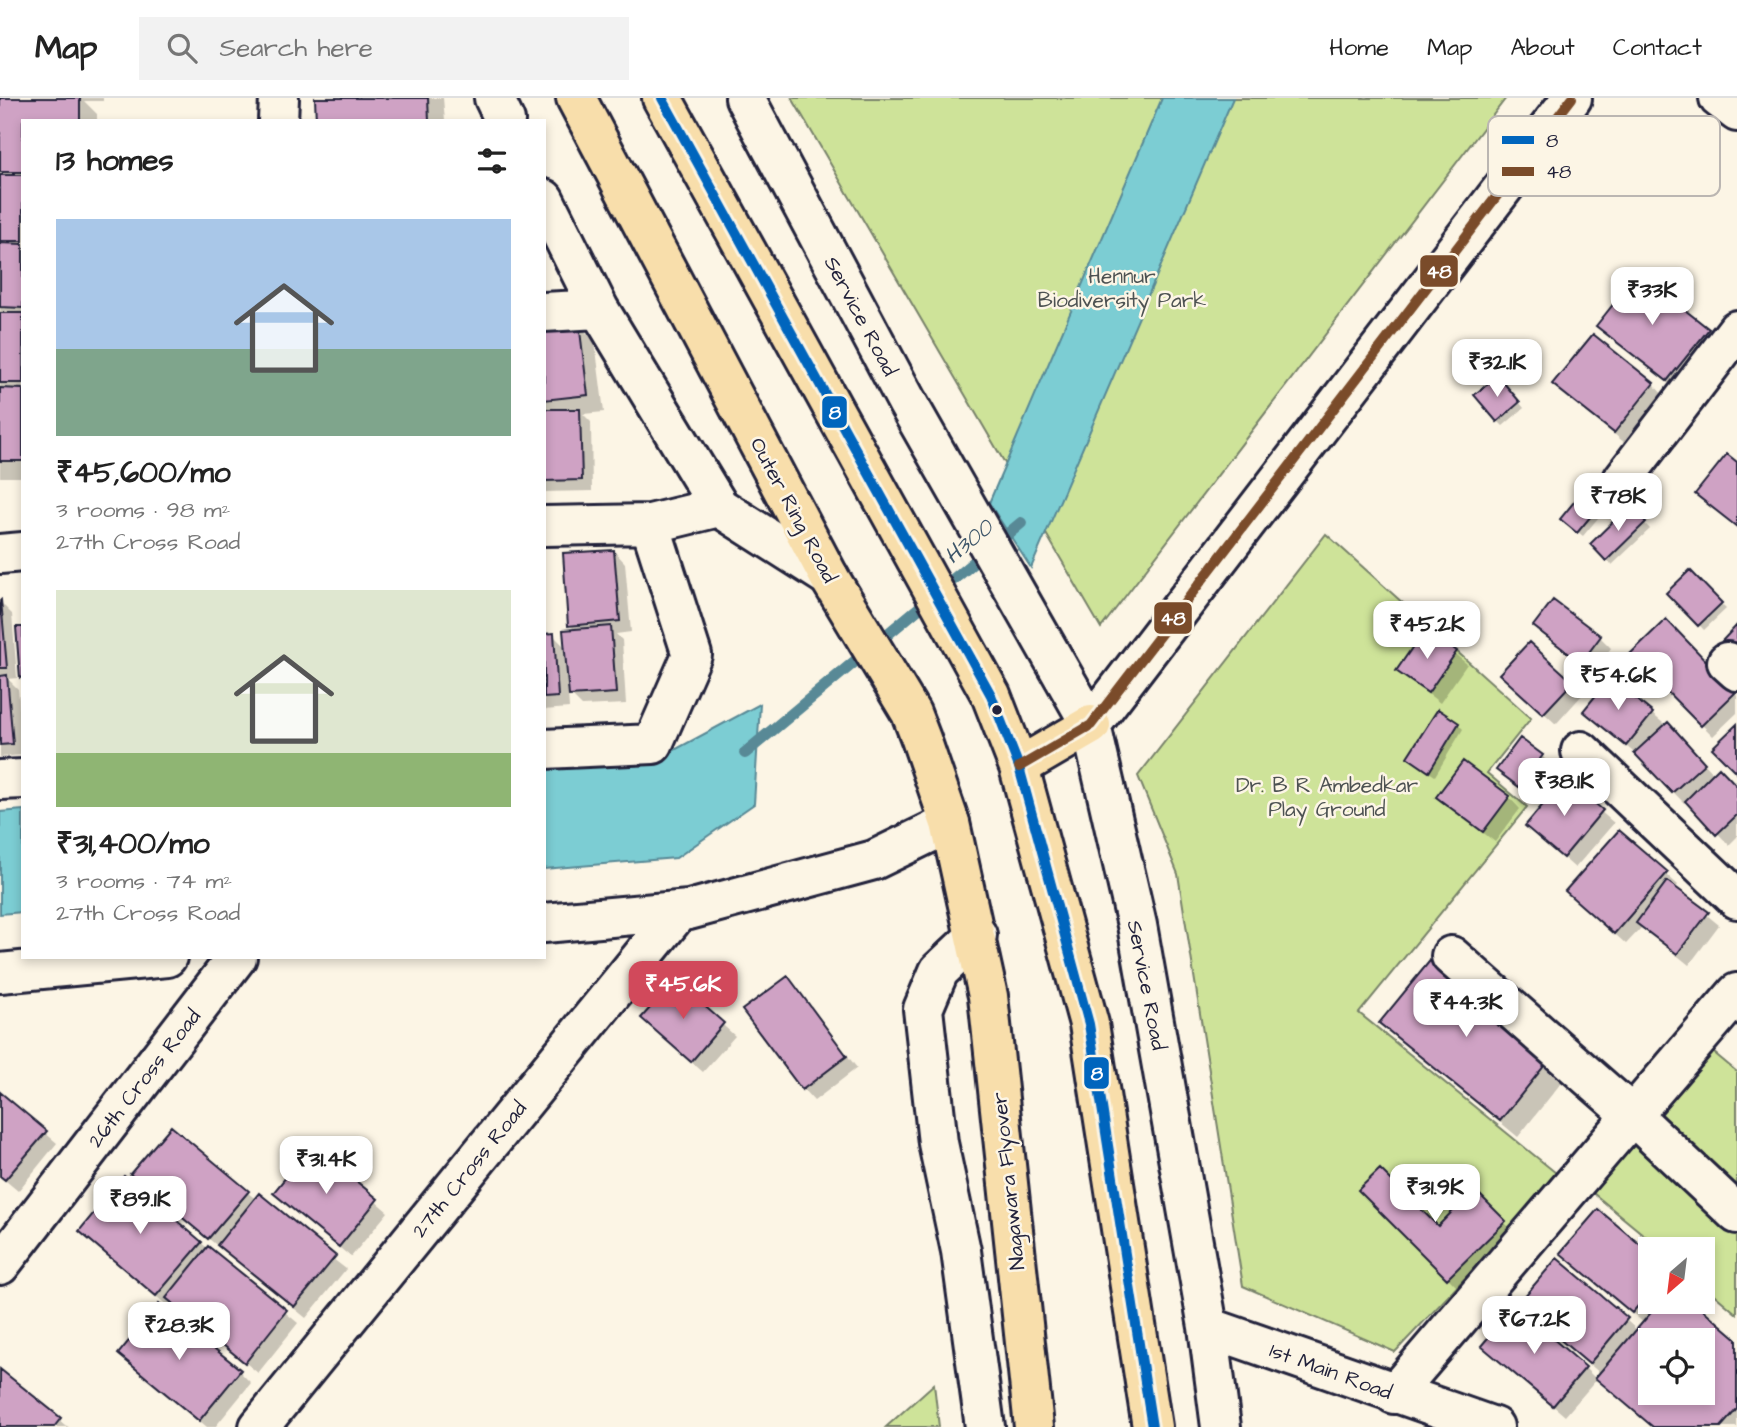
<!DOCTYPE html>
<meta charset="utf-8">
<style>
:root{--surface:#fff;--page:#f2f2f2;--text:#222;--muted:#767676;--line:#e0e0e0;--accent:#d1495b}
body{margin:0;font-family:"Architects Daughter",sans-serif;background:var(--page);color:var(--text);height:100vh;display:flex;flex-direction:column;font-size:26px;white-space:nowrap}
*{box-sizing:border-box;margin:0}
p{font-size:23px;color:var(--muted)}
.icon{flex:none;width:38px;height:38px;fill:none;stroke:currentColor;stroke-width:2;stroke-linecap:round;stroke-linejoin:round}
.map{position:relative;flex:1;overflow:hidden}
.details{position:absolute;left:21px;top:21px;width:525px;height:840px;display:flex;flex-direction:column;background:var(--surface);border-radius:0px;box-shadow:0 4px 10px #0003}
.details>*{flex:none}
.needle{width:46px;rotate:208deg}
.tools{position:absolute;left:1638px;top:1139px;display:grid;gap:14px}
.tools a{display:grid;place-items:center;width:77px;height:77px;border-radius:0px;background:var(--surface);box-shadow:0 4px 10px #0003;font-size:35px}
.price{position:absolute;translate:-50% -60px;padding:0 16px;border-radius:14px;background:#fff;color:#222;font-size:23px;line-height:46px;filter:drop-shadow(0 2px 4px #0008)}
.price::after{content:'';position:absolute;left:50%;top:42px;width:21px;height:16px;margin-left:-10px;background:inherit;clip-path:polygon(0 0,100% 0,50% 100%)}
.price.current{background:var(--accent);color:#fff}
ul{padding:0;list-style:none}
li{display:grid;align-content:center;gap:14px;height:371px;padding:0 35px}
li span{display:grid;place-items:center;height:217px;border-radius:0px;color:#555}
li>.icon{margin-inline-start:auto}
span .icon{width:126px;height:126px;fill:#fffc;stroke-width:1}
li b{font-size:30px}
h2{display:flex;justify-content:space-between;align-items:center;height:84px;padding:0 35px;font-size:30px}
header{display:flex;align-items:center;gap:42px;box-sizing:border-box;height:98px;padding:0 35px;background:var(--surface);border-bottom:2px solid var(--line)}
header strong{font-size:33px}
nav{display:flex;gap:38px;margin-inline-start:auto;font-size:24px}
.search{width:490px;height:63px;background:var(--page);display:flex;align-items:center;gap:18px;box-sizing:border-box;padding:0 24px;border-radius:0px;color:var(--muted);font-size:26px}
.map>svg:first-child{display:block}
</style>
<header>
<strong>Map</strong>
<div class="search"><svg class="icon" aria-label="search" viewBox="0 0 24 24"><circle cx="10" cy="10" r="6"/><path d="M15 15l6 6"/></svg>Search here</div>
<nav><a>Home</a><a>Map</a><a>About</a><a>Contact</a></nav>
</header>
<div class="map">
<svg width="1737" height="1329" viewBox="0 0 1737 1329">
<rect width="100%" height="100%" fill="#fcf5e5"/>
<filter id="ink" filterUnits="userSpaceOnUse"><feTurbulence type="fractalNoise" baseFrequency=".0143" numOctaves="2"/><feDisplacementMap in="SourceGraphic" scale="14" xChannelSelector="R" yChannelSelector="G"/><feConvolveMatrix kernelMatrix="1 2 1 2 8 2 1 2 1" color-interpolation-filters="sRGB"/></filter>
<g filter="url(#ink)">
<path fill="#cee399" stroke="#78826a" stroke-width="2" d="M 792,0 L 1506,0 L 1101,530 Z
M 1326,436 L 1531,620 L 1487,675 L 1527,709 L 1359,915 L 1561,1079 L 1395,1254 L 1243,1188 L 1178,776 L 1138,678 Z
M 1713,954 L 1737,974 L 1737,1216 L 1703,1187 L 1703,1152 L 1661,1151 L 1593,1095 Z
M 934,1286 L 939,1329 L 886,1329 Z"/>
<path fill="#7ccdd3" stroke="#588996" stroke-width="2" d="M 1162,0 L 1233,0 L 1031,470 L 989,405 Z
M 760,606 L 754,706 L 676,760 L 544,771 L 544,666 L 669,655 Z
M 23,712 L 23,814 L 0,816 L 0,714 Z"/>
<path fill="#0003" fill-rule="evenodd" d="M 0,0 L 103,0 L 103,3 L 84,3 L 97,16 L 97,23 L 23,23 L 23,379 L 0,379 Z
M 317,0 L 443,0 L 445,23 L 318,23 Z
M 578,226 L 595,244 L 604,314 L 583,316 L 591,324 L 592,393 L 544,394 L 544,231 Z
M 1598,228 L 1707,232 L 1719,244 L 1679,294 Z
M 1503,285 L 1524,310 L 1503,328 L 1498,323 Z
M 1555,286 L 1653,286 L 1664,298 L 1626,346 Z
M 1594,383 L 1614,401 L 1583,438 L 1568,426 Z
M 1630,410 L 1650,431 L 1612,467 L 1592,446 Z
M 614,453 L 625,465 L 631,534 L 616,536 L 622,542 L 626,606 L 582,608 L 568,594 L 569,610 L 544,612 L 544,538 L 553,537 L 567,551 L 576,533 L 570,527 Z
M 1690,475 L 1726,511 L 1704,532 L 1669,495 Z
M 0,504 L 12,516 L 17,580 L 8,581 L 18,591 L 23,645 L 23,657 L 0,659 Z
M 1666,524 L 1737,597 L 1737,615 L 1713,638 L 1632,556 Z
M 1535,528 L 1600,539 L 1611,550 L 1594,575 Z
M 1426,533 L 1467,566 L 1440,605 L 1398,573 Z
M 1572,585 L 1583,596 L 1556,626 L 1513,587 Z
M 1652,616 L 1679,638 L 1715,677 L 1737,690 L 1737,739 L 1729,747 L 1687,703 L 1684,705 L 1638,658 L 1597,624 Z
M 1458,626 L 1463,631 L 1435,678 L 1414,664 Z
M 1542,658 L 1547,663 L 1525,693 L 1503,677 Z
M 1565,683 L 1614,725 L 1575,770 L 1527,728 Z
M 1438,699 L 1509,699 L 1520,711 L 1495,744 Z
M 1619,734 L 1678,787 L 1675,791 L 1719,827 L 1689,867 L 1642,829 L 1626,846 L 1579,804 Z
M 1433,861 L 1569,975 L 1518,1039 L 1381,925 Z
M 788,881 L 857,970 L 814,1003 L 803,991 Z
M 675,884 L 735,938 L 703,974 L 655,932 Z
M 0,997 L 57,1045 L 18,1093 L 0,1078 Z
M 312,1049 L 388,1114 L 351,1159 L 286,1106 Z
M 124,1081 L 298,1225 L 258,1275 L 172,1204 L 169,1209 L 92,1144 Z
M 144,1088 L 248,1095 L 346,1171 L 306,1220 Z
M 1361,1092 L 1438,1130 L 1474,1094 L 1516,1136 L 1459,1191 Z
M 1598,1113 L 1650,1157 L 1650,1204 L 1691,1204 L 1737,1243 L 1737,1329 L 1653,1329 L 1598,1280 L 1565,1318 L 1484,1248 L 1585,1270 L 1596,1281 L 1601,1276 L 1532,1217 L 1626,1222 L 1638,1233 L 1644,1225 L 1574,1166 ZM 1650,1242 L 1703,1242 L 1703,1295 L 1650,1295 Z
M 120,1256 L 239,1273 L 251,1285 L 215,1329 L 207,1329 Z
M 0,1273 L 65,1327 L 69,1329 L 0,1329 Z"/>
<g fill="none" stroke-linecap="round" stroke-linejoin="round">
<path stroke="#588996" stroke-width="12" d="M 745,655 L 1021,425"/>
</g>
<path fill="#cfa2c4" stroke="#22223b" stroke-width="2" fill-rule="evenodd" d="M 0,0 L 80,0 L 80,23 L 23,23 L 23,74 L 0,74 Z
M 315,0 L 428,0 L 429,23 L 316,23 Z
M 0,77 L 23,77 L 23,143 L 0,143 Z
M 0,145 L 23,146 L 23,210 L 0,209 Z
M 1638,175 L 1709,231 L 1667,283 L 1596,228 Z
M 0,215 L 23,215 L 23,285 L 0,285 Z
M 579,225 L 588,297 L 544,302 L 544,229 Z
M 1593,236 L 1654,285 L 1614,335 L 1552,286 Z
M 1498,278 L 1520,304 L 1497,324 L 1474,297 Z
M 0,290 L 23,291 L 23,363 L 0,363 Z
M 544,311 L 580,311 L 582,382 L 544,383 Z
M 1727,356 L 1737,364 L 1737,429 L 1695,396 Z
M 1593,381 L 1610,395 L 1577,435 L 1560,421 Z
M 1630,407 L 1646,424 L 1606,463 L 1590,446 Z
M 614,452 L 620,523 L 568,528 L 563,455 Z
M 1690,472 L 1722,505 L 1698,528 L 1666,495 Z
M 1,502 L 7,570 L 0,570 L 0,503 Z
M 1553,502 L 1601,538 L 1581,565 L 1533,528 Z
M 1666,521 L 1736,594 L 1701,628 L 1630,556 Z
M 1737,527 L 1737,557 L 1722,543 Z
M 611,528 L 616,595 L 569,598 L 563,532 Z
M 16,529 L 23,529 L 23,579 L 20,580 Z
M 1425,531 L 1457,553 L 1428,595 L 1396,573 Z
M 554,535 L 558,599 L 544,600 L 544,536 Z
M 1529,544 L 1573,584 L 1543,616 L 1499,576 Z
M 7,577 L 13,646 L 0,647 L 0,578 Z
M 1610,580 L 1653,615 L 1626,648 L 1583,613 Z
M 1438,611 L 1459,625 L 1429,674 L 1407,659 Z
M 1668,624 L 1705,665 L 1672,695 L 1634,655 Z
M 1737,626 L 1737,675 L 1712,650 Z
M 1520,640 L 1543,657 L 1519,689 L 1496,672 Z
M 1463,663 L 1510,698 L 1483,734 L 1436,699 Z
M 1719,669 L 1737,688 L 1737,717 L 1716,737 L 1685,703 Z
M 1565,680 L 1603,712 L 1563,760 L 1525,728 Z
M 1619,732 L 1668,774 L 1614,836 L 1565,793 Z
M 1667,783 L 1709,814 L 1677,856 L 1636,825 Z
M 1433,859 L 1553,957 L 1500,1023 L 1379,925 Z
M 788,878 L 847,958 L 802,992 L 742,912 Z
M 675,882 L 724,925 L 691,964 L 641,920 Z
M 0,994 L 47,1033 L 5,1082 L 0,1078 Z
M 171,1028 L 249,1093 L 208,1141 L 130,1076 Z
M 312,1047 L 378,1101 L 339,1149 L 273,1095 Z
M 1380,1071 L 1438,1128 L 1474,1091 L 1506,1123 L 1447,1181 L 1358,1092 Z
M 124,1078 L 202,1144 L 156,1198 L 79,1133 Z
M 259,1095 L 336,1158 L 294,1209 L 217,1147 Z
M 1598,1111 L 1650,1155 L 1650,1194 L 1632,1215 L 1560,1155 Z
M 208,1148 L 287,1212 L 245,1265 L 166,1200 Z
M 1557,1160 L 1628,1220 L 1589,1266 L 1518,1206 Z
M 1660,1204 L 1694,1204 L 1737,1241 L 1737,1311 L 1721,1329 L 1653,1329 L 1595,1280 ZM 1650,1242 L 1703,1242 L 1703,1295 L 1650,1295 Z
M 159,1206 L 241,1272 L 199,1323 L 118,1256 Z
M 1515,1208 L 1586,1269 L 1553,1308 L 1481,1248 Z
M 0,1271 L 61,1320 L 54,1329 L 0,1329 Z"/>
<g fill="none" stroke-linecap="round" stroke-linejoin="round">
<defs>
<path id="minor" d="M 494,0 L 505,23
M 745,0 L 907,304 L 1091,627 L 1137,827 L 1208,1229 L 1221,1329
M 1719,0 L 1737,14
M 278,23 L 279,0
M 544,101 L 599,211 L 719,409 L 829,479
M 544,214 L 599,211
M 1623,381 L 1737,232
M 544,428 L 650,426 L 719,409
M 0,456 L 23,454
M 1727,564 L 1737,573
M 1091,627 L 1572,0
M 544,651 L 653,646 L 692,557 L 650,426
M 1581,653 L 1737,801
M 0,682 L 23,681
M 544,825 L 689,812 L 874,762 L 950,725
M 977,837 L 939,873 L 923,911 L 938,1045 L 961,1153 L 985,1329
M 1451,858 L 1632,1017 L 1737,1116
M 0,875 L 167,859
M 0,1167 L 237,859
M 1208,1229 L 1494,1329
M 1394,1296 L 1737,895
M 259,1329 L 679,813"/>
<path id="highway" d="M 576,0 L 829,479 L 911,615 L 921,641 L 950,725 L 988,898 L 1034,1329
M 662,0 L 991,597 L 1019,669 L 1089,926 L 1152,1329
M 1019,669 L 1091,627"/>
</defs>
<use href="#minor" stroke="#22223b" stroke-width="44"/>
<use href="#highway" stroke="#22223b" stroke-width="44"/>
<use href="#minor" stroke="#fcf5e5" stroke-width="38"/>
<use href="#highway" stroke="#f8deab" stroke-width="38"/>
<defs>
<path id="bus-1" d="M 662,0 L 991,597 L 1019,669 L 1089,926 L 1152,1329"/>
<path id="bus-2" d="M 1019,669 L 1091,627 L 1572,0"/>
</defs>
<use href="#bus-1" stroke="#fcf5e5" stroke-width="16"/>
<use href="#bus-2" stroke="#fcf5e5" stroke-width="16"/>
<use href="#bus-1" stroke="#0065bd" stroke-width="10"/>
<use href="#bus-2" stroke="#7a4b2a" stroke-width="10"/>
</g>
</g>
<circle fill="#22223b" stroke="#fcf5e5" stroke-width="2.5" cx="997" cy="612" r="6"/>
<g text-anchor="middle" stroke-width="5" stroke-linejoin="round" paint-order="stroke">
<g font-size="21" fill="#4d5252" stroke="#fcf5e5">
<text x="1122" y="185">Hennur<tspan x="1122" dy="24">Biodiversity Park</tspan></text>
<text x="1327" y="694">Dr. B R Ambedkar<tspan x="1327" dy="24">Play Ground</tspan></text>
</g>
<g font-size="21" fill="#22223b" stroke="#fcf5e5">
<text transform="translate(861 218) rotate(62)" y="7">Service Road</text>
<text transform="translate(794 412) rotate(62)" y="7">Outer Ring Road</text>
<text transform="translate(1147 887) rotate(79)" y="7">Service Road</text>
<text transform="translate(144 980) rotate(-52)" y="7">26th Cross Road</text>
<text transform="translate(469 1071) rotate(-51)" y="7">27th Cross Road</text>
<text transform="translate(1008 1083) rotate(-96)" y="7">Nagawara Flyover</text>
<text transform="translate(1331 1273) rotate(20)" y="7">1st Main Road</text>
</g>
<g font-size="23" font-style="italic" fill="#3d5569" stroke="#fcf5e5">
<text transform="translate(968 443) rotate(-40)" y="8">H300</text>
</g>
</g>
<rect x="1488" y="18" width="232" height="80" rx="10" fill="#fcf5e5" stroke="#bbb6b2" stroke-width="2"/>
<rect x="1502" y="38" width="32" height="8" fill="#0065bd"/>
<rect x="1502" y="69" width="32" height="9" fill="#7a4b2a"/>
<g font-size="19" fill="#22223b">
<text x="1546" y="49">8</text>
<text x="1546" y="80">48</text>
</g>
<g stroke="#fcf5e5" stroke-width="2.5">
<rect x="1419" y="156" width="40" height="34" rx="7" fill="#7a4b2a"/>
<rect x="821" y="297" width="27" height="34" rx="7" fill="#0065bd"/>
<rect x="1153" y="503" width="40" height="34" rx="7" fill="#7a4b2a"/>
<rect x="1083" y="958" width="27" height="34" rx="7" fill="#0065bd"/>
</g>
<g font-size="19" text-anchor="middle" font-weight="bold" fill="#fff">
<text x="1439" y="180">48</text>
<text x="835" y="321">8</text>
<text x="1173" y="527">48</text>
<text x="1097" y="982">8</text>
</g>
</svg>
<div class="tools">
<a><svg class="needle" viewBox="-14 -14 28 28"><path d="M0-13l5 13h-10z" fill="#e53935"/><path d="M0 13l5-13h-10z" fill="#767676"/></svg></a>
<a><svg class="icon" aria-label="locate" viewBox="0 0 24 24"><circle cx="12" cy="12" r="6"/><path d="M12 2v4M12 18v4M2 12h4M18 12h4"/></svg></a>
</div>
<b class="price" style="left:1652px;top:229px">₹33K</b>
<b class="price" style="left:1497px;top:301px">₹32.1K</b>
<b class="price" style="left:1618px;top:435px">₹78K</b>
<b class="price" style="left:1427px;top:563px">₹45.2K</b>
<b class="price" style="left:1618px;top:614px">₹54.6K</b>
<b class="price" style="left:1564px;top:720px">₹38.1K</b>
<b class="price current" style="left:683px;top:923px">₹45.6K</b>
<b class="price" style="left:1466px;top:941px">₹44.3K</b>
<b class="price" style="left:326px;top:1098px">₹31.4K</b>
<b class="price" style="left:1435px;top:1126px">₹31.9K</b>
<b class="price" style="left:140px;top:1138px">₹89.1K</b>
<b class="price" style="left:1534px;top:1258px">₹67.2K</b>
<b class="price" style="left:179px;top:1264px">₹28.3K</b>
<section class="details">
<h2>13 homes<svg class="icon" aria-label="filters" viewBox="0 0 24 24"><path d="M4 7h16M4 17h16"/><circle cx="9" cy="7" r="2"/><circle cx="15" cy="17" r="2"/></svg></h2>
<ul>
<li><span style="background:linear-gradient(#a9c7e8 60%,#7fa58c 0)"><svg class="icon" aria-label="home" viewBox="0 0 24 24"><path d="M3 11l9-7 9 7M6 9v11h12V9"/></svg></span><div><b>₹45,600/mo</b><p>3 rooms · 98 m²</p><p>27th Cross Road</p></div></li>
<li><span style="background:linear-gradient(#dfe7d0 75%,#8fb573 0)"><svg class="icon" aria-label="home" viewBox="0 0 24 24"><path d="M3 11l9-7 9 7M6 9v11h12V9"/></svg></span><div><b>₹31,400/mo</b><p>3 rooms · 74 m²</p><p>27th Cross Road</p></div></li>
</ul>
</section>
</div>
